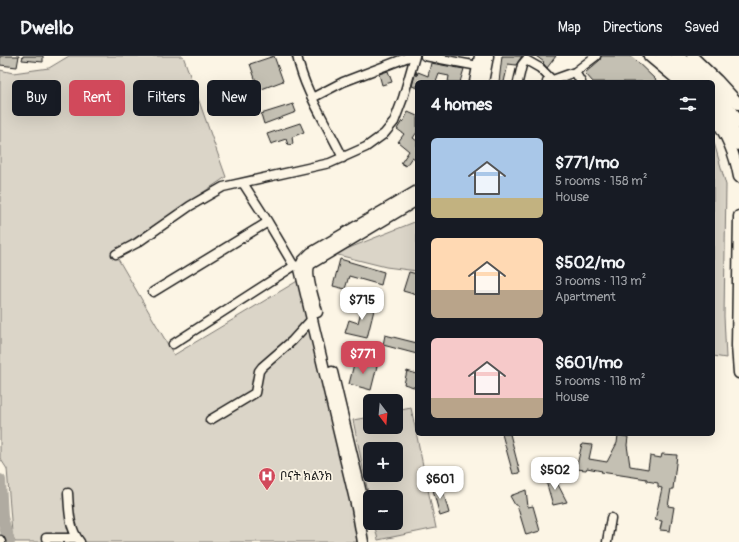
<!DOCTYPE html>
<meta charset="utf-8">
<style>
:root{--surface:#171b24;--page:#242831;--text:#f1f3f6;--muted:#9ea1a6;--line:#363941;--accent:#d1495b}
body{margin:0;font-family:Pangolin,"Noto Sans Ethiopic",sans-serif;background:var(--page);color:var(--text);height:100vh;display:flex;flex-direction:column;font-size:15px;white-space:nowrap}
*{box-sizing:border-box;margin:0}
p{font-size:13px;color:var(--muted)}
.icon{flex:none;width:22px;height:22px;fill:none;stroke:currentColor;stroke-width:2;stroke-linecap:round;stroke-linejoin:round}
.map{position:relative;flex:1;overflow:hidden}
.details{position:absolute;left:415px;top:24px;width:300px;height:356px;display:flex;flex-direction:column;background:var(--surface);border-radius:6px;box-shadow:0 4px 16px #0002}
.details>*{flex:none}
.top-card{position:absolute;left:12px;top:24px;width:343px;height:36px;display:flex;gap:8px}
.needle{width:26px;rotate:164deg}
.fabs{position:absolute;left:363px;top:338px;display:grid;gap:8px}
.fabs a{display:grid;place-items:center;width:40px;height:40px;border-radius:6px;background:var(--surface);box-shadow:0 4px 16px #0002;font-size:20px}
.price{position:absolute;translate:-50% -34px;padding:0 9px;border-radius:8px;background:#fff;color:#222;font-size:13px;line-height:26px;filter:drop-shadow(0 1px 2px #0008)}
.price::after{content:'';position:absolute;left:50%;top:24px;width:12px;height:9px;margin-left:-6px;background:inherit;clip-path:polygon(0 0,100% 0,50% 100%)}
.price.on{background:var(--accent);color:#fff}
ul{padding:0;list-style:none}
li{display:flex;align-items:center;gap:12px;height:100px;padding:0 16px}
li span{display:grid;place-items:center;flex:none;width:112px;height:80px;border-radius:6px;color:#555}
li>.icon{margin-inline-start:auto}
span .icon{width:48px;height:48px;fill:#fffc;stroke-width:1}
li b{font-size:17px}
h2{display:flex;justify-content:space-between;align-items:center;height:48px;padding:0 16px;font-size:17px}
.tag{padding:0 14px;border-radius:6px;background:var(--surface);box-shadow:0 4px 16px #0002;font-size:14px;line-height:36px}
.tag.on{background:var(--accent);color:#fff}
header{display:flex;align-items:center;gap:24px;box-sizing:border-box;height:56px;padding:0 20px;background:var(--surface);border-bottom:1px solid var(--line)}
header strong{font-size:19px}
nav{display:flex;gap:22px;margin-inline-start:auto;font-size:14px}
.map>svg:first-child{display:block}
</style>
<header>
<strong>Dwello</strong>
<nav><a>Map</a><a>Directions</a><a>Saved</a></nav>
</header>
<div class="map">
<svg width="739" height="486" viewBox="0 0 739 486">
<rect width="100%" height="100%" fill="#fcf5e5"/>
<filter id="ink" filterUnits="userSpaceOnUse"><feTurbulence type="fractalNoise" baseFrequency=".025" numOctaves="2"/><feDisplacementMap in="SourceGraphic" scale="8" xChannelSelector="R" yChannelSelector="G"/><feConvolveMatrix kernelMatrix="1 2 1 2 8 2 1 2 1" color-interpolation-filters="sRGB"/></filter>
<g filter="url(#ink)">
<path fill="#dbd5c8" stroke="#7c7872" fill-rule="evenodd" d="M 69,0 L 183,0 L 226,121 L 114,196 L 174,299 L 299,224 L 363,486 L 15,486 L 12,477 L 7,413 L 0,402 L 0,14 L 13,17 L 49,12 Z
M 713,83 L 726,129 L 724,260 L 726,302 L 713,300 Z
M 417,165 L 417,215 L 386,211 L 334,198 Z
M 411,352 L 436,472 L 378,484 L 374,467 L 396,467 L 396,441 L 370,441 L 370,446 L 353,364 L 370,361 L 370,371 L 396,371 L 396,355 ZM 370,393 L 396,393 L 396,419 L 370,419 Z"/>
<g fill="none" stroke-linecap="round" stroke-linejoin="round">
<path stroke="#b0aba1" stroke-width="12" d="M 0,424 L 2,461 L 9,486"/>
</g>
<path fill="#c4c0b3" stroke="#1c1c1c" d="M 0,0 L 19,0 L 17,11 L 0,9 Z
M 23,0 L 43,0 L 43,6 L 22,4 Z
M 274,0 L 283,25 L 259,34 L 250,8 Z
M 502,0 L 522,0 L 516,9 L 508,8 L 504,26 L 499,26 Z
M 536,0 L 556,0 L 547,12 L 543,7 L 544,6 Z
M 601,0 L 631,0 L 658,26 L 593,26 L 585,17 L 600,4 Z
M 431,7 L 464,13 L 460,26 L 448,26 L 449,20 L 439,18 L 436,26 L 417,26 L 417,32 L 412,30 L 416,15 L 417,20 L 418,16 L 428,20 Z
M 388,15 L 392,26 L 382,29 L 379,18 Z
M 293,48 L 296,56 L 264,68 L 261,58 Z
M 408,56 L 417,60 L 417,76 L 413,82 L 417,85 L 417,104 L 412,101 L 406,110 L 401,107 L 409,95 L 398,86 L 404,78 L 397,73 L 402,65 L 403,66 Z
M 300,67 L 304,76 L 292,81 L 293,88 L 288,89 L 286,83 L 271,88 L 267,78 Z
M 340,203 L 384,216 L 381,229 L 349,220 L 345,233 L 333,230 Z
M 409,216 L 417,218 L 417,239 L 403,235 Z
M 364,243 L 376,246 L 367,282 L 345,277 L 349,264 L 358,267 Z
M 385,279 L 417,287 L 417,298 L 383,289 Z
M 355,304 L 377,310 L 371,334 L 349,328 Z
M 407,315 L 417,318 L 417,332 L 404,328 Z
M 502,378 L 510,378 L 520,417 L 513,418 Z
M 618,379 L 628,381 L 627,389 L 630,410 L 648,413 L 650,400 L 661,402 L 662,398 L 677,399 L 673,433 L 671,433 L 668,450 L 674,451 L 670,475 L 660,474 L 662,465 L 655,464 L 662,432 L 658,431 L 658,427 L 647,425 L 647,423 L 601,416 L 602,415 L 587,412 L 586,414 L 576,413 L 582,388 L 592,389 L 589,403 L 607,406 L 617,387 Z
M 553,419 L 567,446 L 553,449 L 545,422 Z
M 441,428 L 449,457 L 440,460 L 432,430 Z
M 526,434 L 528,451 L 533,450 L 540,475 L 526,479 L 517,449 L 515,449 L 510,440 Z"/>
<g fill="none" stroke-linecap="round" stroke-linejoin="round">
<defs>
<path id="minor" d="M 297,0 C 305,37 327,68 343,102
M 425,0 L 478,10
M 575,16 L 581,26
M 518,26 L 522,9 L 526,4 L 540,12 L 552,24
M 547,26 L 575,16 L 596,0
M 312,42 L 343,26 L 411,0
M 243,127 L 268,166 L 294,210
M 116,198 L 137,187 L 190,150 L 223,131 L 330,107 L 366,91 L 384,78 L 394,66 L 403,42 L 415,0
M 153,236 L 268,166
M 173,288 L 294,210 L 301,209
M 210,364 L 255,337 L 259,315 L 262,311 L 292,285 L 312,263
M 68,437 C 69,454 69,472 80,486
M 46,482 L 77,482
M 0,484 L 1,486
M 607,486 L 611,462"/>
<path id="major" d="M 649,0 L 680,26
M 692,0 L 717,24 L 739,48
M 475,26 L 480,0
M 483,26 L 488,0
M 713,60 C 727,79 735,98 739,121
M 739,160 L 737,290 L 739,317
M 317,256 C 314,245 304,217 310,208 L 417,144
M 332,316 L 366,458
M 363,486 L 357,452 L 300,213 L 303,205 L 311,197 L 417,135"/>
<path id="highway" d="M 662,0 L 693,26
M 677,0 L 707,26
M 713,32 L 739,66
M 713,47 L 730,68 L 739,88"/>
</defs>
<use href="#minor" stroke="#1c1c1c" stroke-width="11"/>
<use href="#major" stroke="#1c1c1c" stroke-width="13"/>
<use href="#highway" stroke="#1c1c1c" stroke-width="15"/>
<use href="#minor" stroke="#fcf5e5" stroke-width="8"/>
<use href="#major" stroke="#fcf5e5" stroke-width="10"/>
<use href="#highway" stroke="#fcf5e5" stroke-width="12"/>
</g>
</g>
<defs>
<symbol id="hospital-pin" viewBox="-11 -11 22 30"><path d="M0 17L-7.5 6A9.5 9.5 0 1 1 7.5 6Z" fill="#d1495b" stroke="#fcf5e5"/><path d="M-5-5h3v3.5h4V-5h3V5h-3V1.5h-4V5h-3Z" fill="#fff"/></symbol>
</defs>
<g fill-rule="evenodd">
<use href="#hospital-pin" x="257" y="410" width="20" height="27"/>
</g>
<g text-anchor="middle" stroke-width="3.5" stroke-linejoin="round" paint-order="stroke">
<g font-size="12" fill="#1c1c1c" stroke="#fcf5e5" text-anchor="start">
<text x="280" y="424">ቦናት ክልንክ</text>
</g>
</g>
</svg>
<div class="fabs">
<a><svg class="needle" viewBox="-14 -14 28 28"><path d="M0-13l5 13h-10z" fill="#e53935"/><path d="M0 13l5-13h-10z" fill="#9ea1a6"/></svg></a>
<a>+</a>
<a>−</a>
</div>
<b class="price" style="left:362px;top:265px">$715</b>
<b class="price on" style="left:363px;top:319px">$771</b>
<b class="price" style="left:555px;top:435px">$502</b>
<b class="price" style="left:440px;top:444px">$601</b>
<div class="top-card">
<a class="tag">Buy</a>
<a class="tag on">Rent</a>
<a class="tag">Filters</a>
<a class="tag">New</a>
</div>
<section class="details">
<h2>4 homes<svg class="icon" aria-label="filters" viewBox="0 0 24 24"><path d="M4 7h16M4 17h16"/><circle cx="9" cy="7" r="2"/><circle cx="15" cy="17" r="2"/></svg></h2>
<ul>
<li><span style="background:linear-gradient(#a9c7e8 75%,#c2b280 0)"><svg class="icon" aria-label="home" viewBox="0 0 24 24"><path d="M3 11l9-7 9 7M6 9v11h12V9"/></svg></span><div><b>$771/mo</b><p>5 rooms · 158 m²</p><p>House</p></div></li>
<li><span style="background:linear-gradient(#ffd9b3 65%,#b9a48a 0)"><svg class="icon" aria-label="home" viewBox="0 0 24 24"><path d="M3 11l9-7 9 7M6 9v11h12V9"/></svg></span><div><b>$502/mo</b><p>3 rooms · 113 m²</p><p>Apartment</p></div></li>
<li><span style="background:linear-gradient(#f6c9c9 75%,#b9a48a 0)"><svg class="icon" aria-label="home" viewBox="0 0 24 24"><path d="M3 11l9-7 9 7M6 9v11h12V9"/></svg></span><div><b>$601/mo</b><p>5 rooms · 118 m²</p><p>House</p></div></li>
</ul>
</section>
</div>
